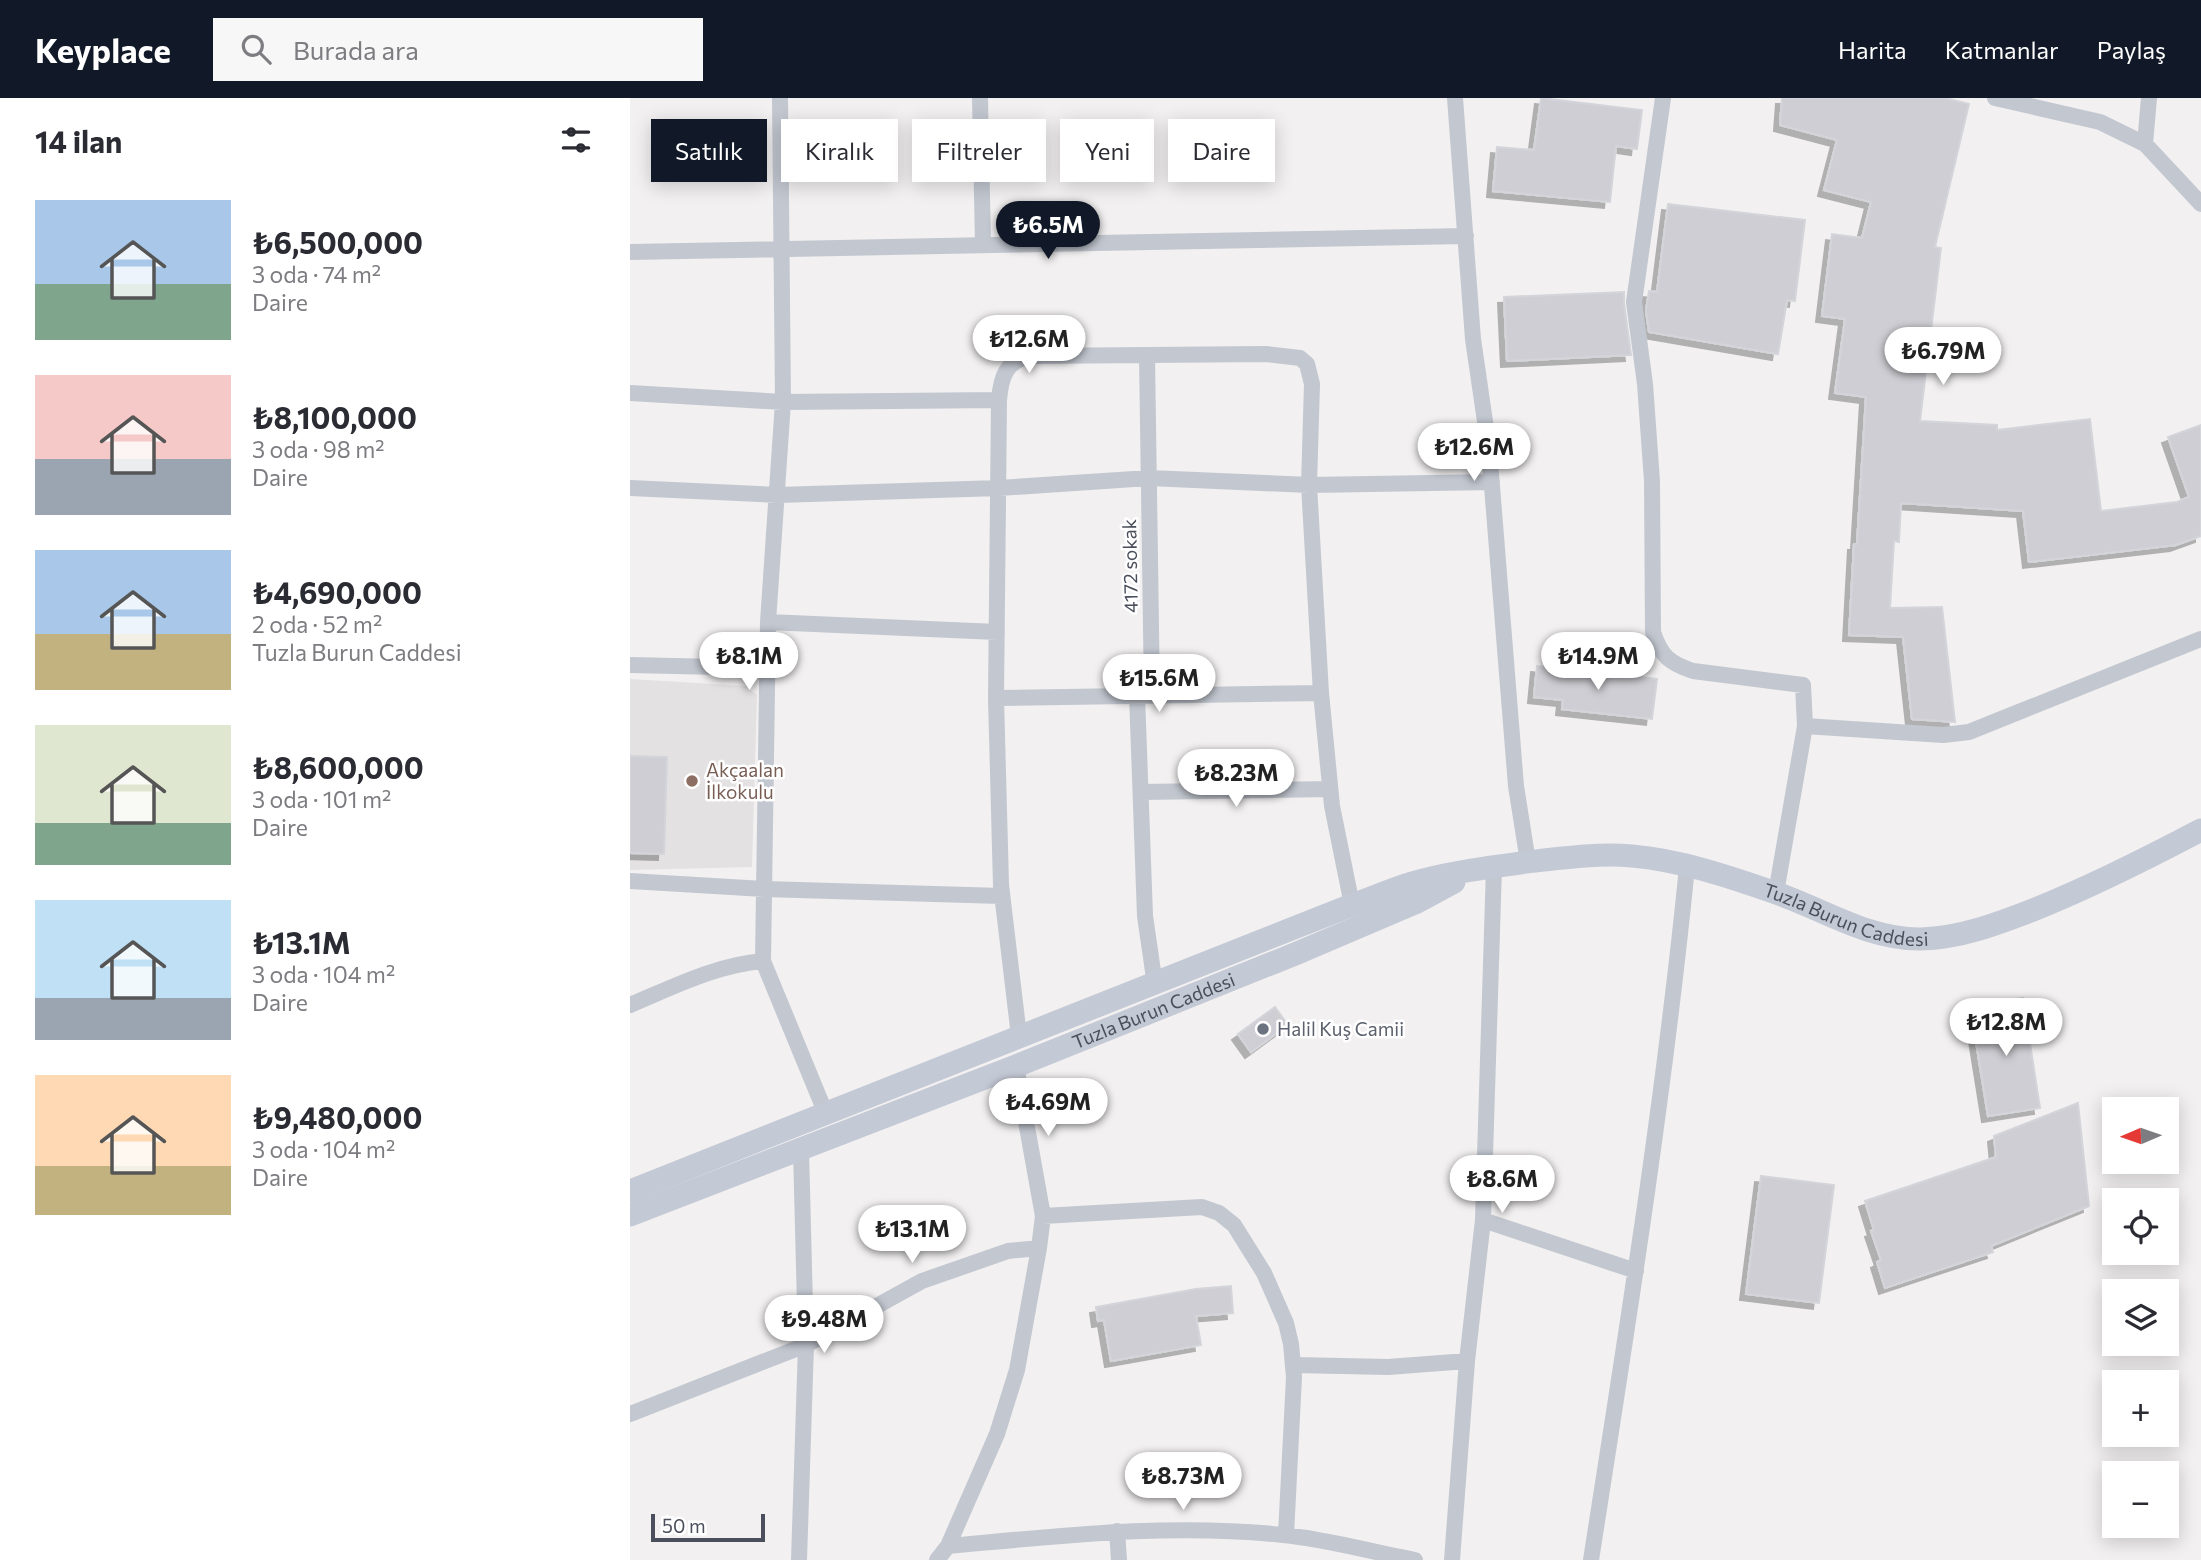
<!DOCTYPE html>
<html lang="tr">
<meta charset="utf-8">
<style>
:root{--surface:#fff;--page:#f7f7f7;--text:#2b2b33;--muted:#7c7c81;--accent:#111827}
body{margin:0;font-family:Commissioner,sans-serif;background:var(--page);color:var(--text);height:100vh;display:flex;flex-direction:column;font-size:26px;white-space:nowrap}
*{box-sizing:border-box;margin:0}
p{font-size:23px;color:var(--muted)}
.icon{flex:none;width:38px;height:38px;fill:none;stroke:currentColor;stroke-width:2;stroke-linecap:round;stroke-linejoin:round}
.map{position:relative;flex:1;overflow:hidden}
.details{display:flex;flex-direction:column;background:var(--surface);width:630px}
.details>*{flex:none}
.banner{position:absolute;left:21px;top:21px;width:665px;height:63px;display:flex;gap:14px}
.needle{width:46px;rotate:268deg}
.buttons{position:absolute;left:1472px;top:999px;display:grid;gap:14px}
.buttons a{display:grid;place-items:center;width:77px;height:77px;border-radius:0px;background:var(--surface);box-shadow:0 4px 18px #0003;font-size:35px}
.scale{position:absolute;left:21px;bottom:18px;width:114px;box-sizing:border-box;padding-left:7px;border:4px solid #4a4f5b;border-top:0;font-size:19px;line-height:24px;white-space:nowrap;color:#4a4f5b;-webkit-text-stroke:5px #fff;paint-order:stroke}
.price{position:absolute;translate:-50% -60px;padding:0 16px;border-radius:24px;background:#fff;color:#222;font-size:23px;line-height:46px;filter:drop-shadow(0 2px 4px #0008)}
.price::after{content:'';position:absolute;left:50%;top:42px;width:21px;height:16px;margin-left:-10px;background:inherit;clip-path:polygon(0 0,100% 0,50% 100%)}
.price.selected{background:var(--accent);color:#fff}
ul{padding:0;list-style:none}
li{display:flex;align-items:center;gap:21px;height:175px;padding:0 35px}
li span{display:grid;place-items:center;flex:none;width:196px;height:140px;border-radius:0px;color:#555}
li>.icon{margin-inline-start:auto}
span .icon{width:84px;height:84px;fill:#fffc;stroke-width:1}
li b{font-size:30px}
h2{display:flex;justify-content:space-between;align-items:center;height:84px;padding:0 35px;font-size:30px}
.chip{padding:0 24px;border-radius:0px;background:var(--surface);box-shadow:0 4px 18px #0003;font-size:24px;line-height:63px}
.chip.selected{background:var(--accent);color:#fff}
header{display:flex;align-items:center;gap:42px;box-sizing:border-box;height:98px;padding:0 35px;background:var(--accent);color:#fff}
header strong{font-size:33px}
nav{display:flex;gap:38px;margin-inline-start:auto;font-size:24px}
.search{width:490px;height:63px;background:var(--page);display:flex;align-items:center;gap:18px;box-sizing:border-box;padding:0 24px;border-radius:0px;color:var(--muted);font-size:26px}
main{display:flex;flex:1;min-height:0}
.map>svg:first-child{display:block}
</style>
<header>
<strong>Keyplace</strong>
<div class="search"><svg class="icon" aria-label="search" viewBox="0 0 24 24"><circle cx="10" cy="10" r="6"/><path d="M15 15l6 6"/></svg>Burada ara</div>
<nav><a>Harita</a><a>Katmanlar</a><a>Paylaş</a></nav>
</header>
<main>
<section class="details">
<h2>14 ilan<svg class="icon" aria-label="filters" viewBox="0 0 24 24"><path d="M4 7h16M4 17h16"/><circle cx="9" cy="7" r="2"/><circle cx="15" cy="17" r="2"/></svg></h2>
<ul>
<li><span style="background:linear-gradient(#a9c7e8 60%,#7fa58c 0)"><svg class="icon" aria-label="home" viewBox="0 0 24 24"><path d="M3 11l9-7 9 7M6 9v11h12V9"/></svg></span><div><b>₺6,500,000</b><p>3 oda · 74 m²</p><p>Daire</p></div></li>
<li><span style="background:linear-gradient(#f6c9c9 60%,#9aa5b1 0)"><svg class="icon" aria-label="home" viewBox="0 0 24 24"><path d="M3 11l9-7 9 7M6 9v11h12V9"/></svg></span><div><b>₺8,100,000</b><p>3 oda · 98 m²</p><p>Daire</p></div></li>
<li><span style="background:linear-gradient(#a9c7e8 60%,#c2b280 0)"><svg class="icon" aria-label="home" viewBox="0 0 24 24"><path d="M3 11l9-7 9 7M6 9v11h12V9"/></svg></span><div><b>₺4,690,000</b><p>2 oda · 52 m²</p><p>Tuzla Burun Caddesi</p></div></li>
<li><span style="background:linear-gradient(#dfe7d0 70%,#7fa58c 0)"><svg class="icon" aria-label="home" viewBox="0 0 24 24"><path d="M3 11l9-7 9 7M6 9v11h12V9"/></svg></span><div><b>₺8,600,000</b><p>3 oda · 101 m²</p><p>Daire</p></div></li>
<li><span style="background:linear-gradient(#bfe0f5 70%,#9aa5b1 0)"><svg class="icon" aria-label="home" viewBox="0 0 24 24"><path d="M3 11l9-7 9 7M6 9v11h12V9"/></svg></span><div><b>₺13.1M</b><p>3 oda · 104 m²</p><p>Daire</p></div></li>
<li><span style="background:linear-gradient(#ffd9b3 65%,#c2b280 0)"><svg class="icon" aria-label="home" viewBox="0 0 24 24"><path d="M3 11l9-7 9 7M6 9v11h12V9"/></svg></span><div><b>₺9,480,000</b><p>3 oda · 104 m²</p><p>Daire</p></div></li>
</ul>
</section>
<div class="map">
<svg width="1571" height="1462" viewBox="0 0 1571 1462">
<defs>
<filter id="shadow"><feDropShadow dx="-6" dy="6" stdDeviation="0" flood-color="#0004"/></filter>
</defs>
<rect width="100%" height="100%" fill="#f2f0f0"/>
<path fill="#e3e1e1" d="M 0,581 L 116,588 L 127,597 L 122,769 L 0,772 Z"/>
<path fill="#ceced4" stroke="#d4d5da" stroke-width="2" filter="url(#shadow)" d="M 911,0 L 1012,12 L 1007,51 L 986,48 L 980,104 L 863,93 L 867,49 L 904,52 Z
M 1152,0 L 1315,0 L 1339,6 L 1305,149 L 1311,150 L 1290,323 L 1367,327 L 1367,332 L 1460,321 L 1471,413 L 1547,404 L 1559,399 L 1538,339 L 1571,327 L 1571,438 L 1546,447 L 1399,464 L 1393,413 L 1271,405 L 1269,444 L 1264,443 L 1260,510 L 1312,509 L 1325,624 L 1282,621 L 1273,539 L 1219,537 L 1224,446 L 1227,446 L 1236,299 L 1205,295 L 1215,221 L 1192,218 L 1202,136 L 1232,140 L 1241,104 L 1194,92 L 1207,42 L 1150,27 Z
M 1038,106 L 1175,122 L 1165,203 L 1157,202 L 1148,256 L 1019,234 L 1016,213 L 1019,193 L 1027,194 Z
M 994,194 L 994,205 L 1001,257 L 877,263 L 874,199 Z
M 907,568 L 1027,581 L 1022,621 L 932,611 L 933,602 L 904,599 Z
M 0,658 L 37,659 L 34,756 L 0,755 Z
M 1393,900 L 1410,1010 L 1358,1018 L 1342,919 L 1355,917 L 1354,907 Z
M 645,909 L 658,927 L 621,954 L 608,936 Z
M 1448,1005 L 1459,1108 L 1361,1148 L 1363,1154 L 1255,1190 L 1247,1164 L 1251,1162 L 1241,1133 L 1244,1132 L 1235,1103 L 1366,1059 L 1364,1038 Z
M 1131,1078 L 1204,1087 L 1189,1205 L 1116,1196 Z
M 601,1188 L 603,1215 L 566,1218 L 571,1247 L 481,1263 L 474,1222 L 468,1223 L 466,1209 L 566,1191 Z"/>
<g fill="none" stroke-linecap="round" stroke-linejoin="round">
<path stroke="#c2c7d0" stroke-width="16" d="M 150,0 L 153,304 L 138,524 L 133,863 L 196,1016
M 350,0 L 353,146
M 825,0 L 843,241 L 859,351 L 886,688 L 898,764
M 1033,0 L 1004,204 L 1015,286 L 1022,383 L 1023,534 C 1031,558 1039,565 1063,573 L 1173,587 L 1175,628 L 1146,795
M 1365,0 L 1470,24 L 1515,46 L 1571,106
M 1515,46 L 1519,0
M 0,154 L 836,138
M 517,258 L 522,597
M 0,295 L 153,304 L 369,302
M 0,390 L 148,397 L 369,390 L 519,380 L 679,387 L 862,384
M 138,524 L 367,534
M 0,567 L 138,570
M 507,597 L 515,818 L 525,887
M 366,600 L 691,595
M 1175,628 L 1313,637 L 1339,634 L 1571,541
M 512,694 L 700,691
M 0,783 L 134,791 L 372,798
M 0,907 C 43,889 86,867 133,863
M 389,938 L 371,787 L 366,600 L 369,302 C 371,278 376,263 401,258 L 636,256 L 670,260 L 677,266 L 682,286 L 679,387 L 691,595 L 702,708 L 722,807
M 413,1118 L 572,1109 L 589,1115 L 604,1127 L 634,1175 L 656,1225 L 661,1246 L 664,1279 L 656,1437
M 853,1122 L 1006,1173
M 664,1267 L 758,1269 L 837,1263
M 0,1316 L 176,1247 L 292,1183 L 378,1153 L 409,1150
M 487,1433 L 489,1462
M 318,1448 C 430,1438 541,1425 653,1437 C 697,1441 741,1454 785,1462
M 169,1462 L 176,1247 L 171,1052
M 307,1462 L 318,1448 L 367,1336 L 387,1272 L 409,1150 L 413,1118 L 386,968
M 822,1462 L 837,1263 L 853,1122 L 864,769
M 961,1462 C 997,1231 1034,1001 1057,769"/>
<g stroke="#c4c9d6" stroke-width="23">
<path id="s1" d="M 0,1093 L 722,807 C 742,800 762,791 782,785 C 819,774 858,770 897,764 C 932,760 967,755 1002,758 C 1050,762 1100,779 1146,795 C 1193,811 1239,842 1291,841 C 1330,840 1367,826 1403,812 C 1461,789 1516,761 1571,732"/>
<path id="s2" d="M 0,1117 L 386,968 L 665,856 L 785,805 L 824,784"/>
</g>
</g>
<circle fill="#8d6e63" stroke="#fff" stroke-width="2.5" cx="62" cy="683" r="7"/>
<circle fill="#6b7280" stroke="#fff" stroke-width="2.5" cx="633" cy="931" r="7"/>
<g text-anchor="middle" stroke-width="5" stroke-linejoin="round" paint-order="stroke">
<g font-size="19" fill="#4a4f5b" stroke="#fff">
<text transform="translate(500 468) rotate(-91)" y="7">4172 sokak</text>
<text dy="7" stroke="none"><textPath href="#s1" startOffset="1286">Tuzla Burun Caddesi</textPath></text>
<text dy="7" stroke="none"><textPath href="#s2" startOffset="562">Tuzla Burun Caddesi</textPath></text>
</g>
<g font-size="19" fill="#785e54" stroke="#fff" text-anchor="start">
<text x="76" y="679">Akçaalan<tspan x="76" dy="22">İlkokulu</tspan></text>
</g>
<g font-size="19" fill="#5b616d" stroke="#fff" text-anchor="start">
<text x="647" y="938">Halil Kuş Camii</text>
</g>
</g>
</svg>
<div class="buttons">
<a><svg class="needle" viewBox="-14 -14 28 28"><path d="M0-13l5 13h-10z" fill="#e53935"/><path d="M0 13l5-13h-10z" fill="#7c7c81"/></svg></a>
<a><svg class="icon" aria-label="locate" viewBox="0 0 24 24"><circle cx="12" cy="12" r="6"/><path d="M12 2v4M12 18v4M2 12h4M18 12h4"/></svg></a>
<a><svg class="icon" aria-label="layers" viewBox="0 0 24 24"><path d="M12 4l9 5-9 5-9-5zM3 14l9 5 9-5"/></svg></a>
<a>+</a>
<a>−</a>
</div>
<div class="scale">50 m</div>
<b class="price selected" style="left:418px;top:163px">₺6.5M</b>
<b class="price" style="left:399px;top:277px">₺12.6M</b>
<b class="price" style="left:1313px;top:289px">₺6.79M</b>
<b class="price" style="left:844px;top:385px">₺12.6M</b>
<b class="price" style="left:119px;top:594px">₺8.1M</b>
<b class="price" style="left:968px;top:594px">₺14.9M</b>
<b class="price" style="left:529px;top:616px">₺15.6M</b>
<b class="price" style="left:606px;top:711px">₺8.23M</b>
<b class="price" style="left:1376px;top:960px">₺12.8M</b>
<b class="price" style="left:418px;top:1040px">₺4.69M</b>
<b class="price" style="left:872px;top:1117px">₺8.6M</b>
<b class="price" style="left:282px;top:1167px">₺13.1M</b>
<b class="price" style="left:194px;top:1257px">₺9.48M</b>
<b class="price" style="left:553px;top:1414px">₺8.73M</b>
<div class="banner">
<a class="chip selected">Satılık</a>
<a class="chip">Kiralık</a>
<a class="chip">Filtreler</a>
<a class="chip">Yeni</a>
<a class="chip">Daire</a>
</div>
</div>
</main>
